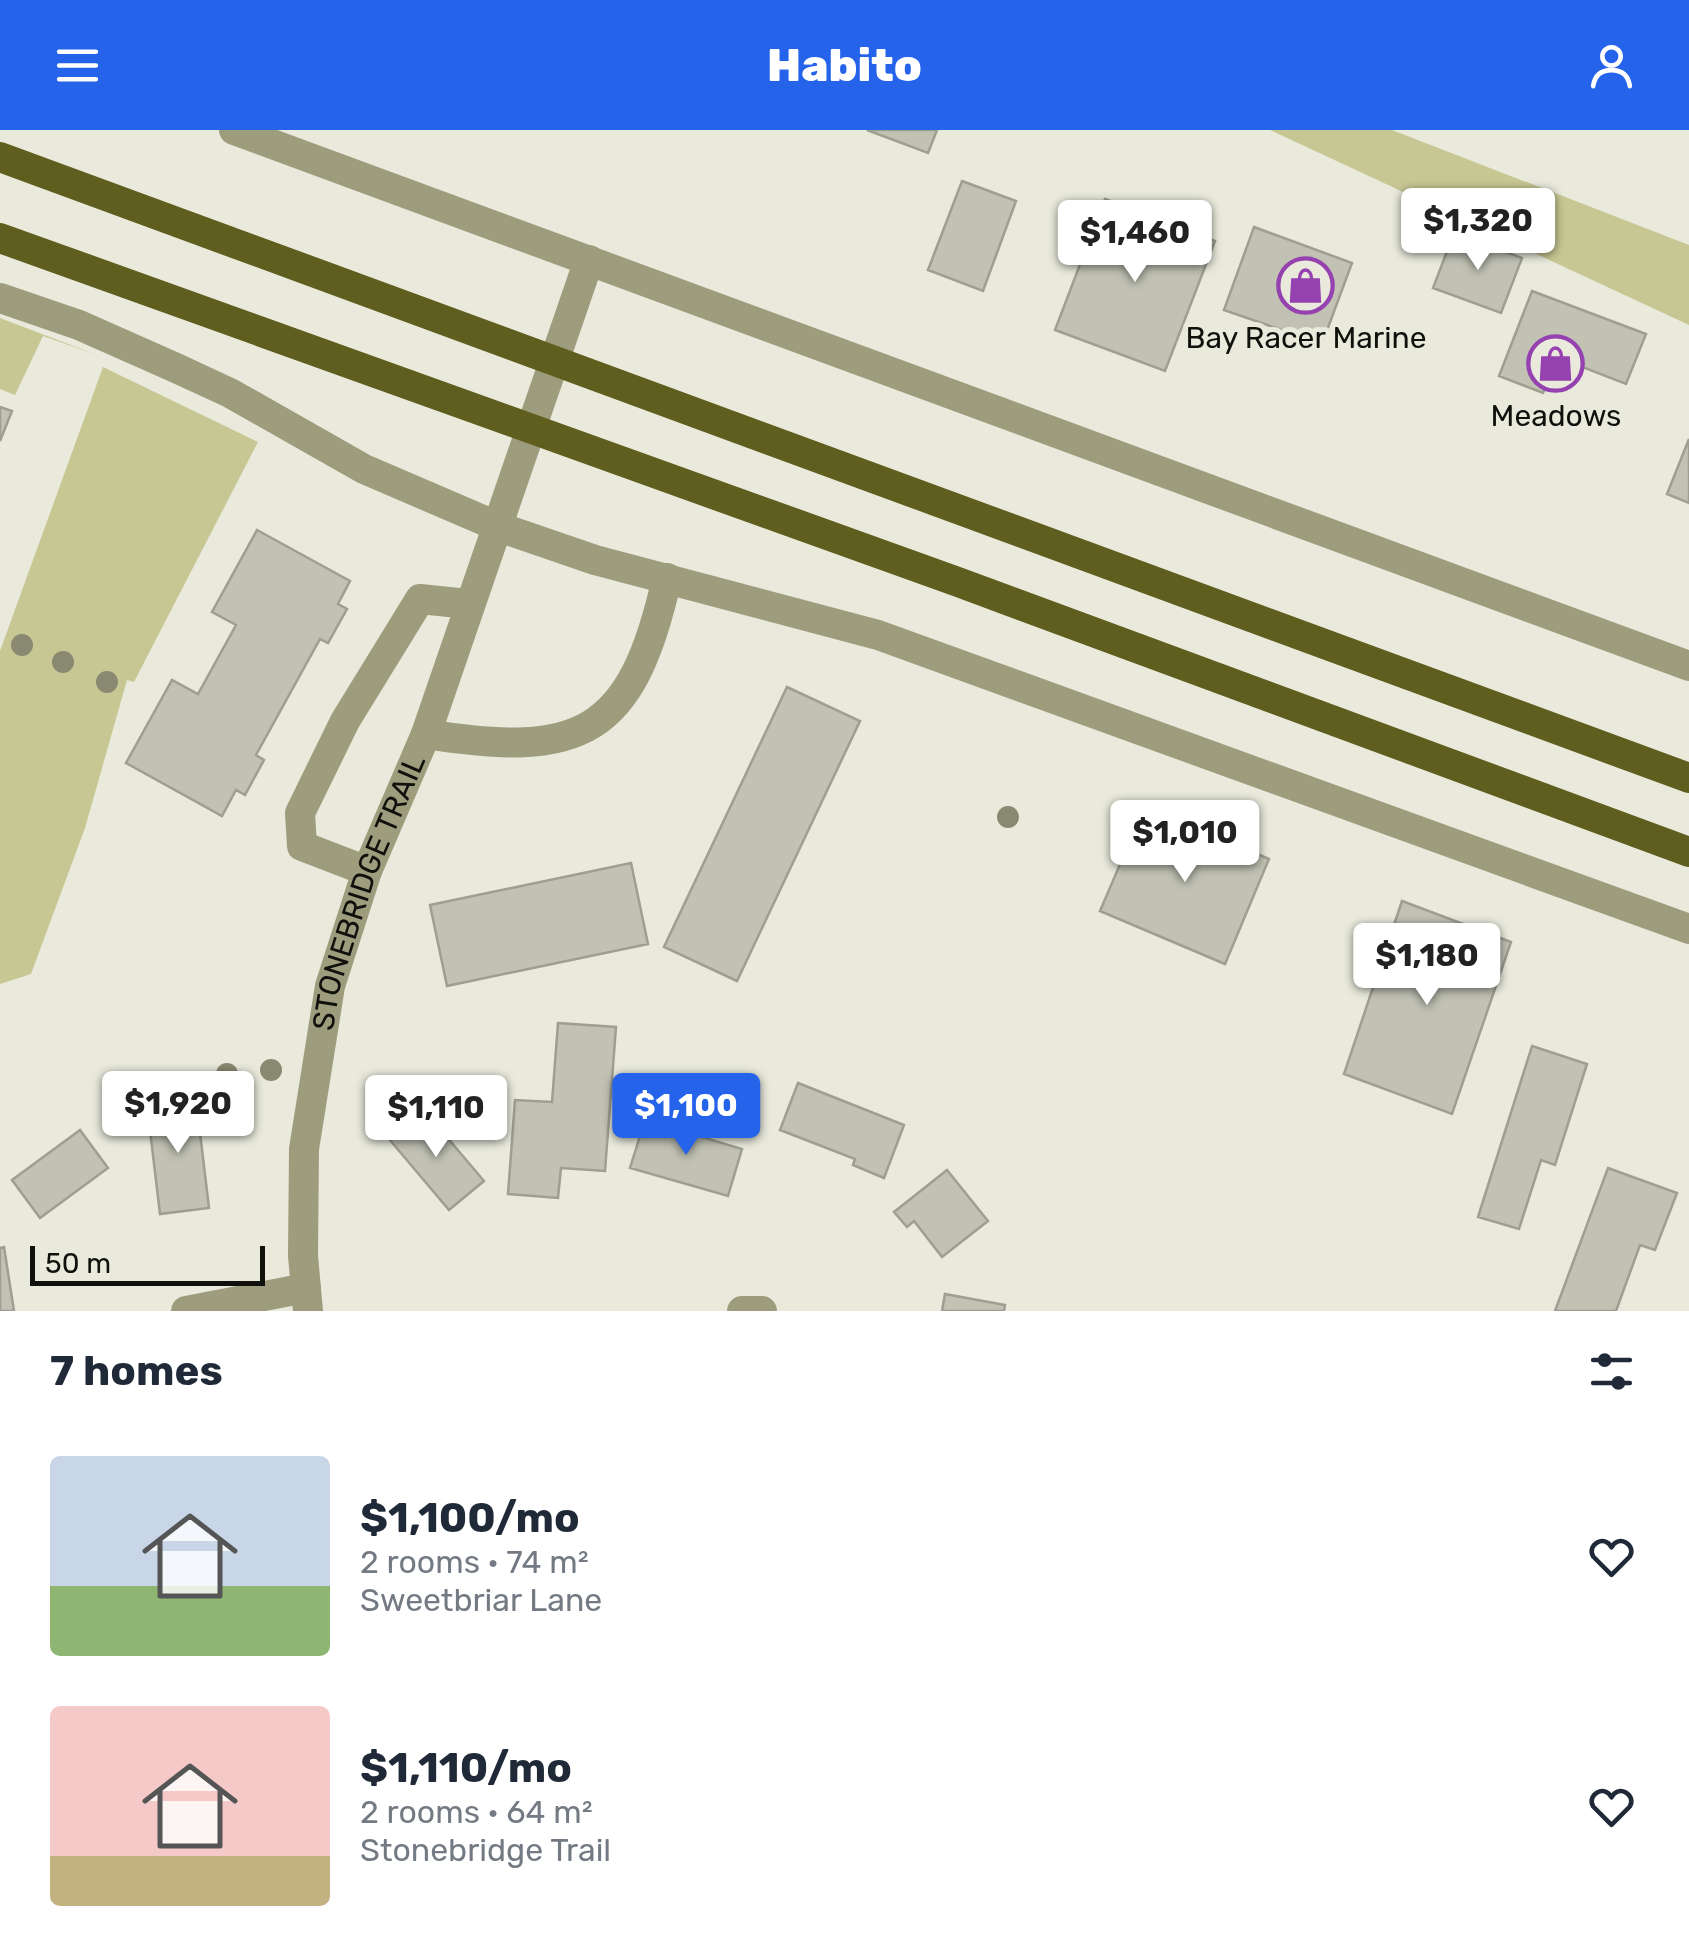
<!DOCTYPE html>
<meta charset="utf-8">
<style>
:root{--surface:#fff;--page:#f2f2f3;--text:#1f2937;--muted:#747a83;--accent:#2563eb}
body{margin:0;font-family:Rubik,sans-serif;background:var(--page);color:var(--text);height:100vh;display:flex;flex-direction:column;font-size:38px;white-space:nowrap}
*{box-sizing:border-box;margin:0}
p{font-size:32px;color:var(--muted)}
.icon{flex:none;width:55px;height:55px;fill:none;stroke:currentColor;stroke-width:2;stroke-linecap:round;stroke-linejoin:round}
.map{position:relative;height:1181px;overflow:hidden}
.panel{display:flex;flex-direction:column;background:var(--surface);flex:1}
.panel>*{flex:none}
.scale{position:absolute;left:30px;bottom:25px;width:235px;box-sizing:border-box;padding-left:10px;border:5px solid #10100c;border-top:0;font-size:28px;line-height:35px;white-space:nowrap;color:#10100c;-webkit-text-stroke:8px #e9eadc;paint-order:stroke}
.price{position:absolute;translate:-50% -85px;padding:0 22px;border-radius:10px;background:#fff;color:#222;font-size:32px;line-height:65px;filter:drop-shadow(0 2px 5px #0008)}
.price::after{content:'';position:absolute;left:50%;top:60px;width:30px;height:22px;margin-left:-15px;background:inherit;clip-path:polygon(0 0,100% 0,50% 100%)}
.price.active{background:var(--accent);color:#fff}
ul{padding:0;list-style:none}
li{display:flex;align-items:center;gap:30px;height:250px;padding:0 50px}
li span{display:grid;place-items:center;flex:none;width:280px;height:200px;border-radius:10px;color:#555}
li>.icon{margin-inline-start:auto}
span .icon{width:120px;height:120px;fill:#fffc;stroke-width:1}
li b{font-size:42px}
h2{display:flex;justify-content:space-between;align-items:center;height:120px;padding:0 50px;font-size:42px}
header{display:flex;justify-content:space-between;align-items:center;height:130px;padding:0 50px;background:var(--accent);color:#fff;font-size:45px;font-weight:800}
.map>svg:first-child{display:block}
</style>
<header><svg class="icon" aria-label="menu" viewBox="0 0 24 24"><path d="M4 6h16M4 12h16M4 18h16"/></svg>Habito<svg class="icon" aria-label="person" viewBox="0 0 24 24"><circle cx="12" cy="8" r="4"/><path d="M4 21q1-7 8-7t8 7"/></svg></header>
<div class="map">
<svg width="1689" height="1181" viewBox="0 0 1689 1181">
<rect width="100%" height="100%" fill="#e9eadc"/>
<path fill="#c7c794" d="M 1270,0 L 1392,0 L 1689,115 L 1689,195 Z
M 0,188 L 97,225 L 43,206 L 15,265 L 0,259 Z
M 103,237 L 258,312 L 134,552 L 127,550 L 85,698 L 31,844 L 0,854 L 0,521 Z"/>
<path fill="#c1c2b4" stroke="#9e9e91" stroke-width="2.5" d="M 867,0 L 937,0 L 928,23 Z
M 962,51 L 1016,71 L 983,161 L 928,140 Z
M 1105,69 L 1215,111 L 1165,241 L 1055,200 Z
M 1254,97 L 1352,133 L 1322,214 L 1224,180 Z
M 1454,103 L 1522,128 L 1501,183 L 1433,158 Z
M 1532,161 L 1646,204 L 1626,254 L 1557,227 L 1543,263 L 1499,246 Z
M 0,277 L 12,281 L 0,311 Z
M 1689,309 L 1689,373 L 1667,364 Z
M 257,400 L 350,451 L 338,474 L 347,479 L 328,513 L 320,509 L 256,625 L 264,630 L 245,665 L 236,660 L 222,686 L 126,633 L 172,550 L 198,564 L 236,495 L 212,482 Z
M 787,557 L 860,591 L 737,851 L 664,817 Z
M 1145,676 L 1269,729 L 1225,834 L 1100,781 Z
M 631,733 L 648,814 L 447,856 L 430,775 Z
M 1402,771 L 1511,812 L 1452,984 L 1344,944 Z
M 558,893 L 616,897 L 605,1041 L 561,1038 L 558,1068 L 508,1064 L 515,970 L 552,972 Z
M 1532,916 L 1587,934 L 1555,1035 L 1541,1030 L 1519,1099 L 1478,1087 Z
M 798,953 L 904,995 L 884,1048 L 853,1035 L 855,1029 L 780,1000 Z
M 196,969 L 209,1078 L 160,1084 L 147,975 Z
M 424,980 L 484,1051 L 449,1080 L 389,1009 Z
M 645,990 L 742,1019 L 728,1066 L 630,1038 Z
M 80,1000 L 108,1038 L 40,1088 L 12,1050 Z
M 1608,1038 L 1677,1063 L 1655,1120 L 1640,1115 L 1616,1181 L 1555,1181 Z
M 947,1040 L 988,1091 L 942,1127 L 914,1091 L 907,1097 L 894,1082 Z
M 4,1117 L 14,1181 L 0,1181 L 0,1118 Z
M 945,1164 L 1005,1175 L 1004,1181 L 942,1181 Z"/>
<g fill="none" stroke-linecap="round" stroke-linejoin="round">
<g stroke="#9d9d7e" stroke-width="30">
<path d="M 234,0 L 1689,536"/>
<path d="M 0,168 L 79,195 L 176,238 L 230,263 L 364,339 L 499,397 L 595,430 L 878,505 L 1689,799"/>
<path d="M 426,604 C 581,629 632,605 667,448"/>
<path d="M 367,741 L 302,716 L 300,683 L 345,591 L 420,469 L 468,474"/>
<path d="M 186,1181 L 306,1158"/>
<path id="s1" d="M 308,1181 L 303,1126 L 304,1019 L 330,856 L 367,741 L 426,604 L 589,130"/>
<path d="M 742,1181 L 762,1181"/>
</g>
<path stroke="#605e1f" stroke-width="30" d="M 0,27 L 1689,648
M 0,108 L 958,452 L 1689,722"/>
</g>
<g fill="#898971">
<circle cx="22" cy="515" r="11"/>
<circle cx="63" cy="532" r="11"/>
<circle cx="107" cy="552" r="11"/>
<circle cx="1008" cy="687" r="11"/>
<circle cx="271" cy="940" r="11"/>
<circle cx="227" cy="944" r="11"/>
<circle cx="238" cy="985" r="11"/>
</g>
<defs>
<symbol id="shop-ring" viewBox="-11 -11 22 22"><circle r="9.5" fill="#e9eadc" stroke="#9541af" stroke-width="1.5"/><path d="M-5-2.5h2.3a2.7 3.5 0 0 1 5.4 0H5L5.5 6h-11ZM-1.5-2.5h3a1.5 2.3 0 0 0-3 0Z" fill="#9541af"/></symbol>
</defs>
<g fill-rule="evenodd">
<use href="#shop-ring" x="1274" y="124" width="63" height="63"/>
<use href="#shop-ring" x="1524" y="202" width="63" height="63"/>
</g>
<g text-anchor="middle" stroke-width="10" stroke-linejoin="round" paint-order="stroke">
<g font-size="30" fill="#10100c" stroke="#e9eadc">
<text x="1306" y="218">Bay Racer Marine</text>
<text x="1556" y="296">Meadows</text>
</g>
<g font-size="30" fill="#10100c" stroke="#e9eadc">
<text dy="10" stroke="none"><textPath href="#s1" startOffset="428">STONEBRIDGE TRAIL</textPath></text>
</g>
</g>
</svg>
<div class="scale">50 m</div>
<b class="price" style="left:1478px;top:143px">$1,320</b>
<b class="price" style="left:1135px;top:155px">$1,460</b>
<b class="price" style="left:1185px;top:755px">$1,010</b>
<b class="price" style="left:1427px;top:878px">$1,180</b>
<b class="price" style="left:178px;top:1026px">$1,920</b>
<b class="price active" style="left:686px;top:1028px">$1,100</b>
<b class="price" style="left:436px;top:1030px">$1,110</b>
</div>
<section class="panel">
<h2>7 homes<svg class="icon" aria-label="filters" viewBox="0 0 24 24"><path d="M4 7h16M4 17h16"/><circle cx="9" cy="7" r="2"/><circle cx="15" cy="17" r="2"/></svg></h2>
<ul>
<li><span style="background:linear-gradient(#c9d6e8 65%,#8fb573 0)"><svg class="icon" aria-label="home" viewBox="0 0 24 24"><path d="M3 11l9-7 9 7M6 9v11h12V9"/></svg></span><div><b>$1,100/mo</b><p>2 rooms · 74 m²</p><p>Sweetbriar Lane</p></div><svg class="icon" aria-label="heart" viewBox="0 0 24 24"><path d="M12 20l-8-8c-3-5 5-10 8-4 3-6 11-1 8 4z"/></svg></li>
<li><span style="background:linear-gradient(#f6c9c9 75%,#c2b280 0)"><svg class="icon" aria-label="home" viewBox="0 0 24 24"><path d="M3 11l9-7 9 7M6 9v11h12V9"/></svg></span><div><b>$1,110/mo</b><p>2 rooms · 64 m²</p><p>Stonebridge Trail</p></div><svg class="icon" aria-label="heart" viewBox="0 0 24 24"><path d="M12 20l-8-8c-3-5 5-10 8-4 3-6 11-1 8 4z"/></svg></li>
</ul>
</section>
